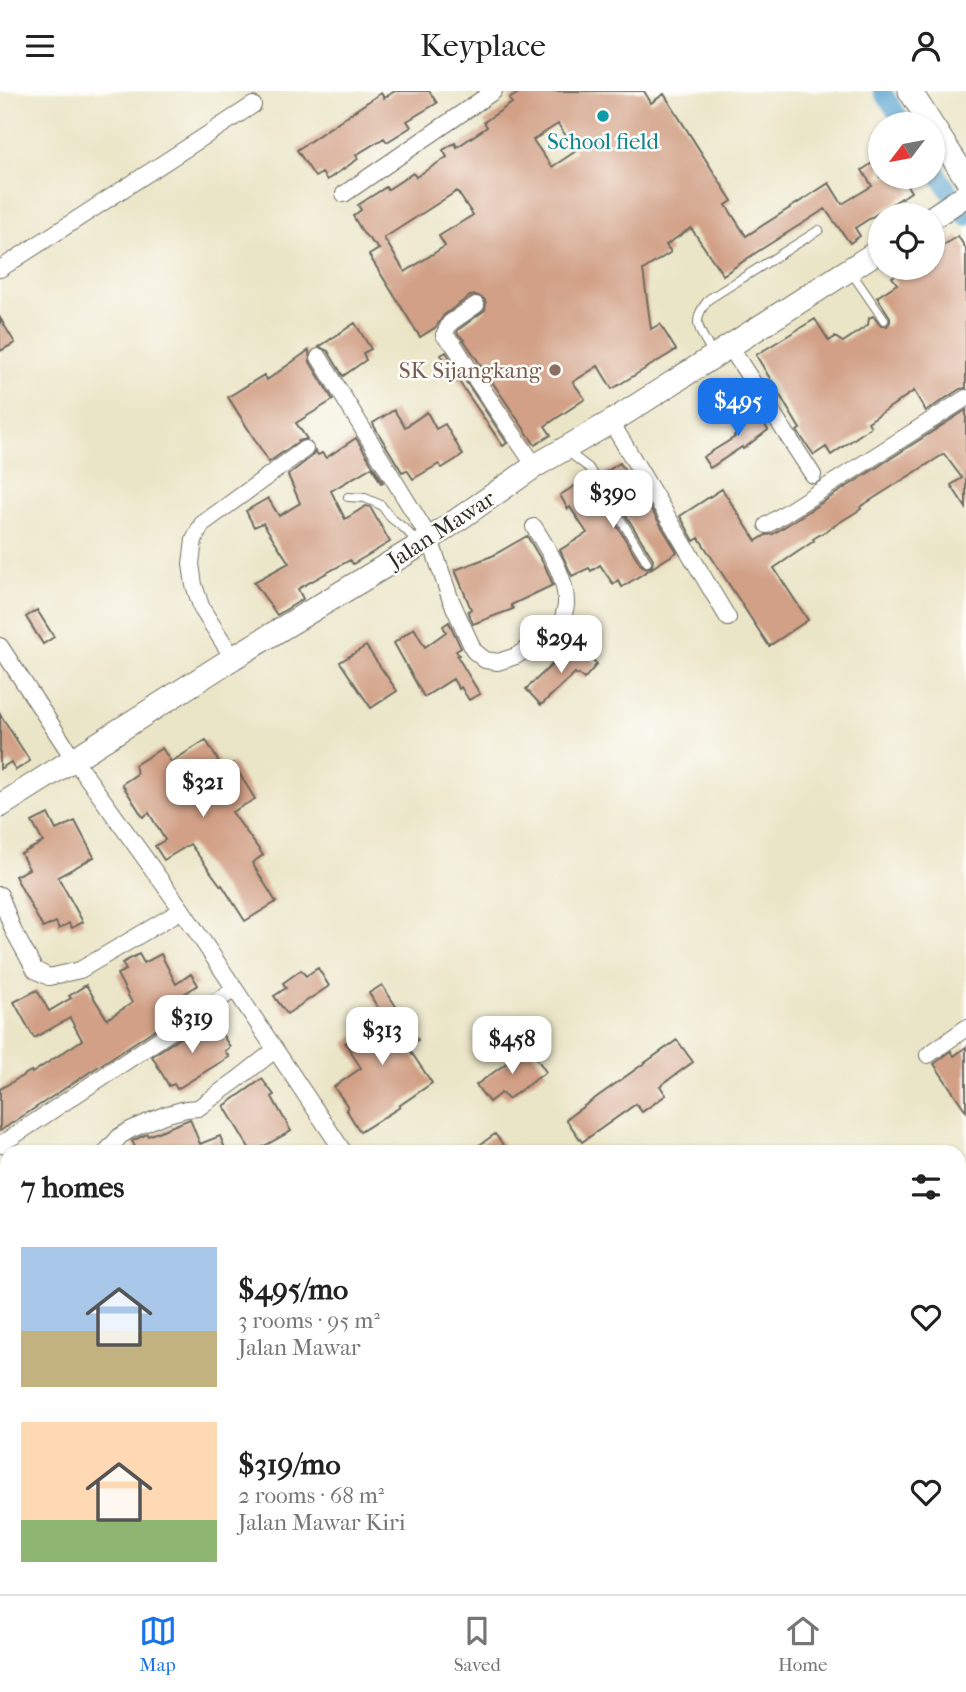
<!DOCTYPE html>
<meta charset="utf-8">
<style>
:root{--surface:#fff;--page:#f2f2f2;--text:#222;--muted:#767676;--line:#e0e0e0;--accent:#1a73e8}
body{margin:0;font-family:"IM FELL French Canon",serif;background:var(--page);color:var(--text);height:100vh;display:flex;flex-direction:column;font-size:26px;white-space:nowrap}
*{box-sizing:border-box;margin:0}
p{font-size:23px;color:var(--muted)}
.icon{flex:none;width:38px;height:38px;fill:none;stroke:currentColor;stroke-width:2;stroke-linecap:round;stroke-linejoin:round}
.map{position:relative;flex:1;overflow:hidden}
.sheet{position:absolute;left:0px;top:1054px;width:966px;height:450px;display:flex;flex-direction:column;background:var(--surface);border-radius:21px 21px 0 0;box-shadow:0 2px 5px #0004}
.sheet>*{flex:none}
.needle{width:46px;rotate:238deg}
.fabs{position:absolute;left:868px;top:21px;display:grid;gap:14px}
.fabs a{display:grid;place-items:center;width:77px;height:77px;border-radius:50%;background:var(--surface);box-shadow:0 2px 5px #0004;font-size:35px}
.price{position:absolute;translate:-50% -60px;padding:0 16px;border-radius:14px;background:#fff;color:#222;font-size:23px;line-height:46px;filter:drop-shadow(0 2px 4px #0008)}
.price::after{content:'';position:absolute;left:50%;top:42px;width:21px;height:16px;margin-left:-10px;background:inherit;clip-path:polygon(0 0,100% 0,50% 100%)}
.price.selected{background:var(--accent);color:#fff}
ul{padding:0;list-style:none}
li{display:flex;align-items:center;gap:21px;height:175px;padding:0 21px}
li span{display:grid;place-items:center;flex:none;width:196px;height:140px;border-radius:0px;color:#555}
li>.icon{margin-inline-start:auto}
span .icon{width:84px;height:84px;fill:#fffc;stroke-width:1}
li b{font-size:30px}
h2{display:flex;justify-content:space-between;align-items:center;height:84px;padding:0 21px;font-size:30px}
header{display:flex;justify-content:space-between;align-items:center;height:91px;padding:0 21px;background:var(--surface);font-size:32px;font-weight:600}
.tabs{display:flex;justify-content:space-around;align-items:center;height:98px;border-top:2px solid var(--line);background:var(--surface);font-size:19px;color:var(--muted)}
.tabs a{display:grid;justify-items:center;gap:4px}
.tabs .selected{color:var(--accent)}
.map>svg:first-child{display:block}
</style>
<header><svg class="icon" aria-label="menu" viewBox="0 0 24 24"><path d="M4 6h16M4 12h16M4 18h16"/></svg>Keyplace<svg class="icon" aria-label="person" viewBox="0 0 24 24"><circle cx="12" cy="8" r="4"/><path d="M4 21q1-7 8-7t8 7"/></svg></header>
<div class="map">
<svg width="966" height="1503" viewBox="0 0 966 1503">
<rect width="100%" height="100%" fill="#fdfcf7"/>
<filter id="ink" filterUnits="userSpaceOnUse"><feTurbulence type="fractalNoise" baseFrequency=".0143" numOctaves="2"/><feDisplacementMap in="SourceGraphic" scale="14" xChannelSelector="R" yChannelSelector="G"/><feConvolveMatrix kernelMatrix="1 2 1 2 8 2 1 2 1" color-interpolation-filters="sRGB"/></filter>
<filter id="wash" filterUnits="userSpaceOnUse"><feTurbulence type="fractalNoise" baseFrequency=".00686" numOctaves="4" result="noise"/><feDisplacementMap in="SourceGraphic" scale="28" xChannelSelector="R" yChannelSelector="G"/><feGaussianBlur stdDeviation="1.57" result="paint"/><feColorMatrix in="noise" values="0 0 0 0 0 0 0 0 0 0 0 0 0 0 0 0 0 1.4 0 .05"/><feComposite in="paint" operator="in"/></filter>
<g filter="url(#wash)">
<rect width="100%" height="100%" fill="#ebe5c7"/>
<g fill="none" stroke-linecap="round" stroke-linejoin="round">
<path stroke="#57a2cf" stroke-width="18" d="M 882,0 L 904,33
M 933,76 L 966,126"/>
</g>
<g id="blocks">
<path fill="#d2a086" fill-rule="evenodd" d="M 395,0 L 429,0 L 437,12 L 407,30 L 411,36 L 387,51 L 384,47 L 356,64 L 358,68 L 327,89 L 322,82 L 315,86 L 297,59 L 381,2 L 384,7 Z
M 522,0 L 644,0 L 651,12 L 664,3 L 732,110 L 726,114 L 746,145 L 829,92 L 842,113 L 872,95 L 862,79 L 880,67 L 880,86 L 902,86 L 911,101 L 855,137 L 860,145 L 850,152 L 825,118 L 757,161 L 723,184 L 691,137 L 666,154 L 671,161 L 643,179 L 651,238 L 660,233 L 676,259 L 612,298 L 598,275 L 573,291 L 585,308 L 545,335 L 551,344 L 535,354 L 463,248 L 457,242 L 458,239 L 485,219 L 486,212 L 484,208 L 476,204 L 470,205 L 444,224 L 436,236 L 420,246 L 369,164 L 379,158 L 363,142 L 353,125 L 361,119 L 358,114 L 386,96 L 387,99 L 413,82 L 416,86 L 447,66 L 443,59 L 455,52 L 457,56 L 487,36 L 484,31 L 512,12 L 509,8 ZM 558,33 L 576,60 L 552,76 L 533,49 ZM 457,100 L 473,124 L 439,145 L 445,155 L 405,181 L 384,147 Z
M 958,145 L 966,158 L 966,297 L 960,298 L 926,320 L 914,300 L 868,331 L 871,336 L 831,364 L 826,356 L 814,364 L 797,340 L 800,338 L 756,264 L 815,228 L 829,250 L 835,246 L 843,251 L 868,234 L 869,227 L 873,225 L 881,235 L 887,235 L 890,231 L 890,226 L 877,206 L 897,193 L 892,186 L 907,177 L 933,177 L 933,161 Z
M 0,227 L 15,252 L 0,260 Z
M 355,232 L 371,258 L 363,262 L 366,269 L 343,285 L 328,260 L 319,256 Z
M 309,259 L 310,271 L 333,309 L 296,332 L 307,348 L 299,350 L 269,371 L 228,306 L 264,284 L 267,289 Z
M 446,261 L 507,352 L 503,355 L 441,264 Z
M 750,318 L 759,331 L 762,329 L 768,339 L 743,358 L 742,356 L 710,377 L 703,366 L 735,346 L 734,345 L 739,341 L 732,330 Z
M 394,319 L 405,336 L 427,321 L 436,338 L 445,333 L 463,364 L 442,377 L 439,373 L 413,388 L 407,379 L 402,381 L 374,335 L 373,332 Z
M 966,319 L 966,417 L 951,394 L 962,387 L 944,363 L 901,390 L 860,416 L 861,418 L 813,448 L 814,450 L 774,477 L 808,529 L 769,555 L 699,447 L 694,450 L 680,425 L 722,398 L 756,450 L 766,444 L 773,443 Z
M 356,347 L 383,391 L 381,392 L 372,376 L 331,400 L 345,428 L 366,415 L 370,416 L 390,451 L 353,473 L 350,469 L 298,498 L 303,508 L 277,524 L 254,491 L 289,472 L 263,432 L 254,436 L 246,420 L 268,407 L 279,425 L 300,412 L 288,384 L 311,366 L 315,360 L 318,364 L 322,362 L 326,367 Z
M 620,372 L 629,386 L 631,385 L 677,461 L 622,496 L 618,489 L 613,493 L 600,474 L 591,480 L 589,477 L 572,485 L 560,459 L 587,442 L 570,416 L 568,418 L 560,404 L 586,388 L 589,392 L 590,391 L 641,474 L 647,477 L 652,475 L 653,468 L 601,384 Z
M 527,445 L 546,477 L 553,494 L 511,514 L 513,518 L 473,533 L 468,520 L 471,518 L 455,479 L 492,465 Z
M 37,519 L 54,546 L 43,553 L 26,526 Z
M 449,531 L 461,557 L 456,560 L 459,564 L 457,565 L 480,603 L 469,609 L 461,596 L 459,598 L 453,588 L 424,606 L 394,552 L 414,537 L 425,556 L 446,541 L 443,535 Z
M 577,554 L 597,573 L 584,588 L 579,583 L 577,584 L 575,582 L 541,614 L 526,598 L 557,569 L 561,573 Z
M 366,555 L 397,600 L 371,617 L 340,571 Z
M 0,623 L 30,670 L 16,679 L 11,671 L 0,678 Z
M 206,649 L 223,678 L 233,672 L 255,708 L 232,721 L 263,764 L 252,772 L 276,811 L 245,830 L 222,794 L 221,795 L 190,753 L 164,769 L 155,755 L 165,749 L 149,722 L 143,726 L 122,693 L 137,683 L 135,674 L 162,657 L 171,671 Z
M 48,723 L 56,739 L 75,730 L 94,766 L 58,786 L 83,831 L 72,837 L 69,832 L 59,838 L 56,831 L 43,837 L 15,785 L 29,778 L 21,763 L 43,751 L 32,731 Z
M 139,863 L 144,872 L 161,863 L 176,893 L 191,883 L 198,894 L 184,903 L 192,914 L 0,1040 L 0,998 L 31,980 L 32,982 L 82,949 L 70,927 L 34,947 L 14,911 L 37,899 L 49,920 L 71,907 L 69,905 L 86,894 L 107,928 L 132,912 L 117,883 L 126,879 L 122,872 Z
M 318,877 L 329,895 L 287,923 L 274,905 L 286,897 L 283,892 L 301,879 L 306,885 Z
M 382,894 L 418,949 L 407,955 L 432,992 L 399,1015 L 400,1016 L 360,1041 L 346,1018 L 348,1016 L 334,996 L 361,977 L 345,952 L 384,927 L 369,902 Z
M 214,930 L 230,956 L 225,960 L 229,966 L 177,998 L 174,993 L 169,995 L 152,965 L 203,932 L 205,935 Z
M 677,949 L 693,971 L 660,995 L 666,1004 L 642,1021 L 636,1013 L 582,1051 L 566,1028 Z
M 529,956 L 546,981 L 508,1008 L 501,1002 L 489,1011 L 476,994 Z
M 966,956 L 966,1020 L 934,973 L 951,960 L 954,965 Z
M 262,988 L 274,1004 L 272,1006 L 291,1040 L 255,1060 L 251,1060 L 224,1015 Z
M 190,1028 L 200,1053 L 220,1045 L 226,1060 L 137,1060 L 132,1050 L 147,1043 L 148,1045 Z
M 495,1043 L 508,1060 L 471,1060 Z"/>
</g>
</g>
<g filter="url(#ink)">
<use href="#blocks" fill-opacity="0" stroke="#6e6c62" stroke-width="2"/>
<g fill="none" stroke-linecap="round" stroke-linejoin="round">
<defs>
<path id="lane" d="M 851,181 L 884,229
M 713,263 C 700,239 689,231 709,208 L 819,139
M 567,360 L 589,377 L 647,471
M 348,406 L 365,407 L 381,414 L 391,427 L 405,438 L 418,452"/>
<path id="street" d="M 344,103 L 494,0
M 0,178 L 253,14
M 476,214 L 450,232 L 444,244 L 454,254 L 469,278 L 535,375
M 730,256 L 813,384
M 319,266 L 430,448 L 450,507 L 474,560 L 485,569 L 498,571 L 516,565 L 560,536 C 562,529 565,521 566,514 C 567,485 548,459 534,436
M 611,331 L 728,527
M 767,434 L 966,307
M 0,555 L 73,667 L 182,819 L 343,1060
M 233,567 L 202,518 L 194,494 L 191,473 L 194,449 L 202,433 L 305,358
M 0,804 L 13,839 L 35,879 L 49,886 L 80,879 L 182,819
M 928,964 L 966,937
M 0,1054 L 235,898
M 107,1060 L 120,1045 L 130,1039 L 164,1024 L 186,1018 L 198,1017 L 238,988 L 275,959
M 0,1173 L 7,1169
M 959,1388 L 966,1383
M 631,1496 L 635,1503
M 582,1503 L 592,1496
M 791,1503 L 801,1496"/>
<path id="secondary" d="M 910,0 L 931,33
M 933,36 L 966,87
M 933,126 L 966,104
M 0,715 L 233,567 L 430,448 L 535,375 L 611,331 L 880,159"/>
</defs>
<use href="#lane" stroke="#6e6c62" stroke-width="10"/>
<use href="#street" stroke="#6e6c62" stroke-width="18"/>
<use href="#secondary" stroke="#6e6c62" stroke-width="25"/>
<use href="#lane" stroke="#fff" stroke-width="8"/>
<use href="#street" stroke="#fff" stroke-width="16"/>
<use href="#secondary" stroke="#fff" stroke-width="23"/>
</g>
</g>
<circle fill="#0f9aa8" stroke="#fdfcf7" stroke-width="2.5" cx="603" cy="25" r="7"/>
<circle fill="#8d6e63" stroke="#fdfcf7" stroke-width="2.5" cx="555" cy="279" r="7"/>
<g text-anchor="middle" stroke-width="5" stroke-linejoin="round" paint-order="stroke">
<g font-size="23" fill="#0d838f" stroke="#fdfcf7">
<text x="603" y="58">School field</text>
</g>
<g font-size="23" fill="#785e54" stroke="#fdfcf7" text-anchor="end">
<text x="541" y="287">SK Sijangkang</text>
</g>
<g font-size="23" fill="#2b2b2b" stroke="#fdfcf7">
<text transform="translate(441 438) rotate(-33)" y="8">Jalan Mawar</text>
</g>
</g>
</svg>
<div class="fabs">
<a><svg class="needle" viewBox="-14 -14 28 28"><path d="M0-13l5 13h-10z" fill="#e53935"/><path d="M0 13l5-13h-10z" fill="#767676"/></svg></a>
<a><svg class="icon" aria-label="locate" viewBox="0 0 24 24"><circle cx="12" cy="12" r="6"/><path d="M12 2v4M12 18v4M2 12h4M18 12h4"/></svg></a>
</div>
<b class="price selected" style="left:738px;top:347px">$495</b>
<b class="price" style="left:613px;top:439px">$390</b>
<b class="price" style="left:561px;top:584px">$294</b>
<b class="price" style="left:203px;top:728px">$321</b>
<b class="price" style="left:192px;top:964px">$319</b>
<b class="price" style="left:382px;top:976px">$313</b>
<b class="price" style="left:512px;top:985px">$458</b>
<section class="sheet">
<h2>7 homes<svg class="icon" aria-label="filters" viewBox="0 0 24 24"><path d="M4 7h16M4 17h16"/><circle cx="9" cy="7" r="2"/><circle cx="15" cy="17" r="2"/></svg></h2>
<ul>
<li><span style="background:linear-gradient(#a9c7e8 60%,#c2b280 0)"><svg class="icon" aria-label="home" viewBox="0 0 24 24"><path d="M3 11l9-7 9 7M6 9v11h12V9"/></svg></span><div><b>$495/mo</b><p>3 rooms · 95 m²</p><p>Jalan Mawar</p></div><svg class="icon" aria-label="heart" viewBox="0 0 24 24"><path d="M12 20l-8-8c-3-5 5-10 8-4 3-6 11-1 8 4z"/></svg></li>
<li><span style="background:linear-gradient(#ffd9b3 70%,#8fb573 0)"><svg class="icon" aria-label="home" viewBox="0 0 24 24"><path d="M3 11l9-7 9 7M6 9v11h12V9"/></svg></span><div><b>$319/mo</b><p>2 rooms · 68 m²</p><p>Jalan Mawar Kiri</p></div><svg class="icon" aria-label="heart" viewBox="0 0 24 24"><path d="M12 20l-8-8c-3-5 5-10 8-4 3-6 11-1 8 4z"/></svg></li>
</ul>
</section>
</div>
<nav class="tabs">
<a class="selected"><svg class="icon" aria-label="map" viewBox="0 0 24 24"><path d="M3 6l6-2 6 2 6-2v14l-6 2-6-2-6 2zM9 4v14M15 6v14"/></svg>Map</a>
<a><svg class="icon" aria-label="saved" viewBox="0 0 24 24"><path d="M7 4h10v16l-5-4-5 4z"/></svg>Saved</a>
<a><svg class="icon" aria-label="home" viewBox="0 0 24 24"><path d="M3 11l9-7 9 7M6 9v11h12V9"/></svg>Home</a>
</nav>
